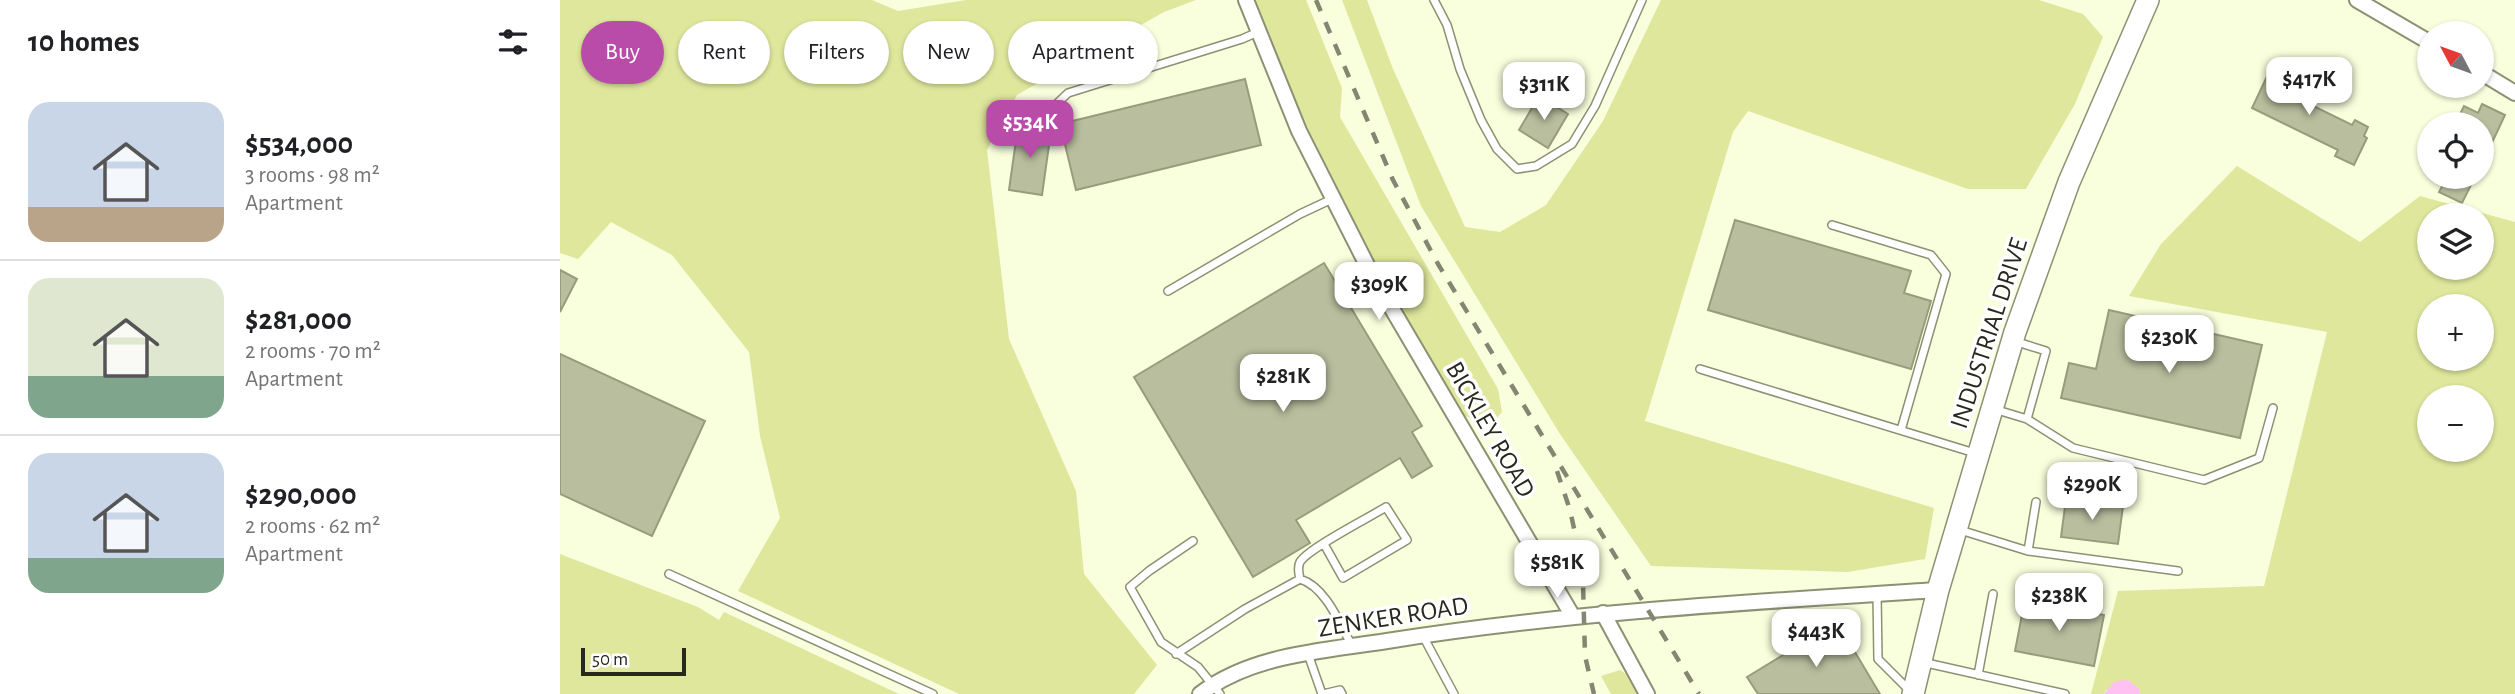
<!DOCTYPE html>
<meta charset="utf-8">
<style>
:root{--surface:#fff;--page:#f2f2f2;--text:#202124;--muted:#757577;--line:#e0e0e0;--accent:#b94ba9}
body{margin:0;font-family:"Alegreya Sans",sans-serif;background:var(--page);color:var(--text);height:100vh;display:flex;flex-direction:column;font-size:26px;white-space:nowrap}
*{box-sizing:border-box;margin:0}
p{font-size:23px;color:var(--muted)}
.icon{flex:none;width:38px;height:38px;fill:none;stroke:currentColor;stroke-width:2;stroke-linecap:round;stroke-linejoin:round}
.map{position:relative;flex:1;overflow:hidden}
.details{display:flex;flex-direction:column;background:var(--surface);width:560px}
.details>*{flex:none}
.banner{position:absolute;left:21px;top:21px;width:665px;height:63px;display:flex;gap:14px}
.needle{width:46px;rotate:311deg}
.buttons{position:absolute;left:1857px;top:21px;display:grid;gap:14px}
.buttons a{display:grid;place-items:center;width:77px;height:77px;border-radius:50%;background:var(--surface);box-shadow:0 2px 5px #0004;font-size:35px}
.scale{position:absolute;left:21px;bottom:18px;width:105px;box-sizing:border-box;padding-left:7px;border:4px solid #27291d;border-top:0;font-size:19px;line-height:24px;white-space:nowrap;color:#27291d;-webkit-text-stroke:5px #fff;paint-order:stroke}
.price{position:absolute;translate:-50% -60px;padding:0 16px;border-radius:14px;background:#fff;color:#222;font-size:23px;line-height:46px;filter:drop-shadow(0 2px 4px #0008)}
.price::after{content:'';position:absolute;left:50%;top:42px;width:21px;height:16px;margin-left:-10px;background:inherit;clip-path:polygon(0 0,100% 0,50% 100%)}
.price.on{background:var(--accent);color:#fff}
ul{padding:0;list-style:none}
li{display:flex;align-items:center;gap:21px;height:175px;padding:0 28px}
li+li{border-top:2px solid var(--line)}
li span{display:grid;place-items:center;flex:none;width:196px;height:140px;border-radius:21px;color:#555}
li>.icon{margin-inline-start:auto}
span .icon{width:84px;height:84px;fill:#fffc;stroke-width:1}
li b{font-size:30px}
h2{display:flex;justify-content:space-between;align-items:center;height:84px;padding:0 28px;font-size:30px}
.tag{padding:0 24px;border-radius:32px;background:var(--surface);box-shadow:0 2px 5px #0004;font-size:24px;line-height:63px}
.tag.on{background:var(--accent);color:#fff}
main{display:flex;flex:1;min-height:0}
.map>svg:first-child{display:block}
</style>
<main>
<section class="details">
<h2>10 homes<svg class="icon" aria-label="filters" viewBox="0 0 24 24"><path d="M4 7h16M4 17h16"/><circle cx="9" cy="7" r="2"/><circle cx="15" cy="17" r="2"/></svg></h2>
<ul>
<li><span style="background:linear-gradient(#c9d6e8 75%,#b9a48a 0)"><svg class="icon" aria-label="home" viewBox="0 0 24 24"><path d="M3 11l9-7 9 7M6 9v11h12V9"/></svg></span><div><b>$534,000</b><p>3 rooms · 98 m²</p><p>Apartment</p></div></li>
<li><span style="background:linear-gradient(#dfe7d0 70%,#7fa58c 0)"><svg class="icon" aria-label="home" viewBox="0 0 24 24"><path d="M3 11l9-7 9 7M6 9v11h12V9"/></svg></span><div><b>$281,000</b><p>2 rooms · 70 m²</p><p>Apartment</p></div></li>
<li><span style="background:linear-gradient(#c9d6e8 75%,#7fa58c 0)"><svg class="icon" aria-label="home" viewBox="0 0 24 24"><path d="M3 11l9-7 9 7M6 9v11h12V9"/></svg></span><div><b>$290,000</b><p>2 rooms · 62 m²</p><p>Apartment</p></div></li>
</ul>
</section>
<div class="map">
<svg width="1955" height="694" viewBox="0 0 1955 694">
<rect width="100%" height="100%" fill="#f9fedd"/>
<path fill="#dfe79d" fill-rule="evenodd" d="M 0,0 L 312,0 L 338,11 L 406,0 L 636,0 L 604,12 L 457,95 L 427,150 L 449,339 L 516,491 L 524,574 L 597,665 L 574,694 L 399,694 L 178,591 L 220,518 L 200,436 L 189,352 L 112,255 L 51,222 L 18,259 L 0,253 Z
M 686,0 L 746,0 L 782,88 L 780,117 L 938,389 L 942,412 L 931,425 L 893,412 L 811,273 Z
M 782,0 L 807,0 L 833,69 L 905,227 L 940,232 L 986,205 L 1043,121 L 1101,0 L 1479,0 L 1523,14 L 1543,37 L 1515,104 L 1466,189 L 1408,189 L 1188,111 L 1173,132 L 1085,421 L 1374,508 L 1365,559 L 1288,572 L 1091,566 L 1000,434 L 861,206 Z
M 1677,166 L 1800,242 L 1860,196 L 1955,222 L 1955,694 L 1580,694 L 1579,689 L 1546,690 L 1544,694 L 1531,694 L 1558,591 L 1704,586 L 1767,332 L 1569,296 L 1601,244 ZM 1869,215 L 1922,215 L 1922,268 L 1869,268 ZM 1869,306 L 1922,306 L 1922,359 L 1869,359 ZM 1869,397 L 1922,397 L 1922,450 L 1869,450 Z
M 0,554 L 138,607 L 159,620 L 164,612 L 339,694 L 0,694 Z
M 1060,670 L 1096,694 L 1051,694 L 1041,676 Z"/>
<path fill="#fec1f2" d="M 1568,680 L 1579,689 L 1580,694 L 1544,694 L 1555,681 Z"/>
<path fill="#b9be9e" stroke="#989c7d" stroke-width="2" d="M 1710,70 L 1747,88 L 1741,100 L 1792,125 L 1795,120 L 1808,127 L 1804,136 L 1807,138 L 1794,165 L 1775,156 L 1778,150 L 1692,108 Z
M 685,79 L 701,145 L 516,190 L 500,124 Z
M 979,96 L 1008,114 L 988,148 L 959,130 Z
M 1922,104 L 1945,115 L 1922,164 L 1922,124 L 1905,124 L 1897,120 L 1904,106 L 1918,113 Z
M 458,126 L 491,131 L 482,195 L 449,190 Z
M 1887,177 L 1915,177 L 1902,203 L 1879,192 Z
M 1175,220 L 1351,271 L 1344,293 L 1371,301 L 1351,369 L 1148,310 Z
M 764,263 L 862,426 L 852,432 L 872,466 L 852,478 L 840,458 L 736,520 L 750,543 L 693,577 L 574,377 Z
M 0,270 L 17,279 L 0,312 Z
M 1549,310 L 1702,345 L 1680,438 L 1501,398 L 1509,363 L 1536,369 Z
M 0,354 L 145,421 L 92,536 L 0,494 Z
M 1506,499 L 1563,506 L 1558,544 L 1501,537 Z
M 1465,599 L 1544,615 L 1534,666 L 1455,651 Z
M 1277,622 L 1320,694 L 1198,694 L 1187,677 Z"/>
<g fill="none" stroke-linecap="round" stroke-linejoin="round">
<defs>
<path id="lane" d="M 874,0 L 887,25 L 900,69 L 921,120 L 937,149 L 957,169 L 976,166 L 1012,144 L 1035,106 L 1082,0
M 486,114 L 508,93 L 682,39 L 698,32
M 1272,225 L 1371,255 L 1386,274 L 1341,430
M 608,291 L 740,214 L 772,199
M 1454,341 L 1486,351 L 1467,419
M 1140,369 L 1418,454
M 1434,409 L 1467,419 L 1513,448 L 1644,480 L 1699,458 L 1713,408
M 1400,530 L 1468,551 L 1618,571
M 633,541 L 589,571 L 570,587 L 601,642 L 638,667 L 660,694
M 1468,551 L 1476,502
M 109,574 L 373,694
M 740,579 C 739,574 737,568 740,562 C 747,549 810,517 826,507 L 847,540 L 783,578 L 764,544
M 1317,594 L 1318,659 L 1350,691
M 863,636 L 894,694
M 616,654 L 685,609 L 740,579 C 766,587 780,624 792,646
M 748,654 L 762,694
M 1362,662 L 1505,694
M 1418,675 L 1433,594
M 763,694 L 780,690 L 782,694"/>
<path id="street" d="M 686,0 L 739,131 L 811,273 L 1012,615
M 1797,0 L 1869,42
M 1922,73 L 1955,93
M 1043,613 L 1087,694
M 640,694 C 692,654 764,651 827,641 C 1009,612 1193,602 1378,590"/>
<path id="secondary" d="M 1353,694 L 1378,590 L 1455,332 L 1509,182 L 1588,0"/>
</defs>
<use href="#lane" stroke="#8d9173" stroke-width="10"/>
<use href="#street" stroke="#8d9173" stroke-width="18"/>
<use href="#secondary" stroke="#8d9173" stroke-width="24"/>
<use href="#lane" stroke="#fff" stroke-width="7"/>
<use href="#street" stroke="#fff" stroke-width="14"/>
<use href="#secondary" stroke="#fff" stroke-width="21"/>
<path stroke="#838671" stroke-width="4.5" stroke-dasharray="12 12" stroke-linecap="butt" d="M 756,0 L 833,180 L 878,264 L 1139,694
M 997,471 L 1010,510 L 1019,551 L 1023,583 L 1025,656 L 1034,694"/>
</g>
<g text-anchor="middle" stroke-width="7" stroke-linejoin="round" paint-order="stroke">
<g font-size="26" fill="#27291d" stroke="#fff">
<text transform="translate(1428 333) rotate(-72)" y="9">INDUSTRIAL DRIVE</text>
<text transform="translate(931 429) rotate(60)" y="9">BICKLEY ROAD</text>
<text transform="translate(833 616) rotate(-9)" y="9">ZENKER ROAD</text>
</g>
</g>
</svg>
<div class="buttons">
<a><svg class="needle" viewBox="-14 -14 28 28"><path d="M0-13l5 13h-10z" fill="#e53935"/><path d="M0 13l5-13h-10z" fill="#757577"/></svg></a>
<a><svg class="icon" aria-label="locate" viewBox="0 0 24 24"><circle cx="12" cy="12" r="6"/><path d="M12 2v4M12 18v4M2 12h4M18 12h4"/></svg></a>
<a><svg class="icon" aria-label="layers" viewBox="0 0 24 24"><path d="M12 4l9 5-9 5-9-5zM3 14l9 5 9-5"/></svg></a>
<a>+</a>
<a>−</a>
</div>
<div class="scale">50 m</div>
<b class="price" style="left:1749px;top:117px">$417K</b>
<b class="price" style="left:984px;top:122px">$311K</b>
<b class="price on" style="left:470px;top:160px">$534K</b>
<b class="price" style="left:819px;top:322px">$309K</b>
<b class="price" style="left:1609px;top:375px">$230K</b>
<b class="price" style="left:723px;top:414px">$281K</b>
<b class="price" style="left:1532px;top:522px">$290K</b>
<b class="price" style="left:997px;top:600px">$581K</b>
<b class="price" style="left:1499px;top:633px">$238K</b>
<b class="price" style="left:1256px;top:669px">$443K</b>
<div class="banner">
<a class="tag on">Buy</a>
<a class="tag">Rent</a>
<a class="tag">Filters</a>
<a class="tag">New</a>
<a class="tag">Apartment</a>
</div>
</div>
</main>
